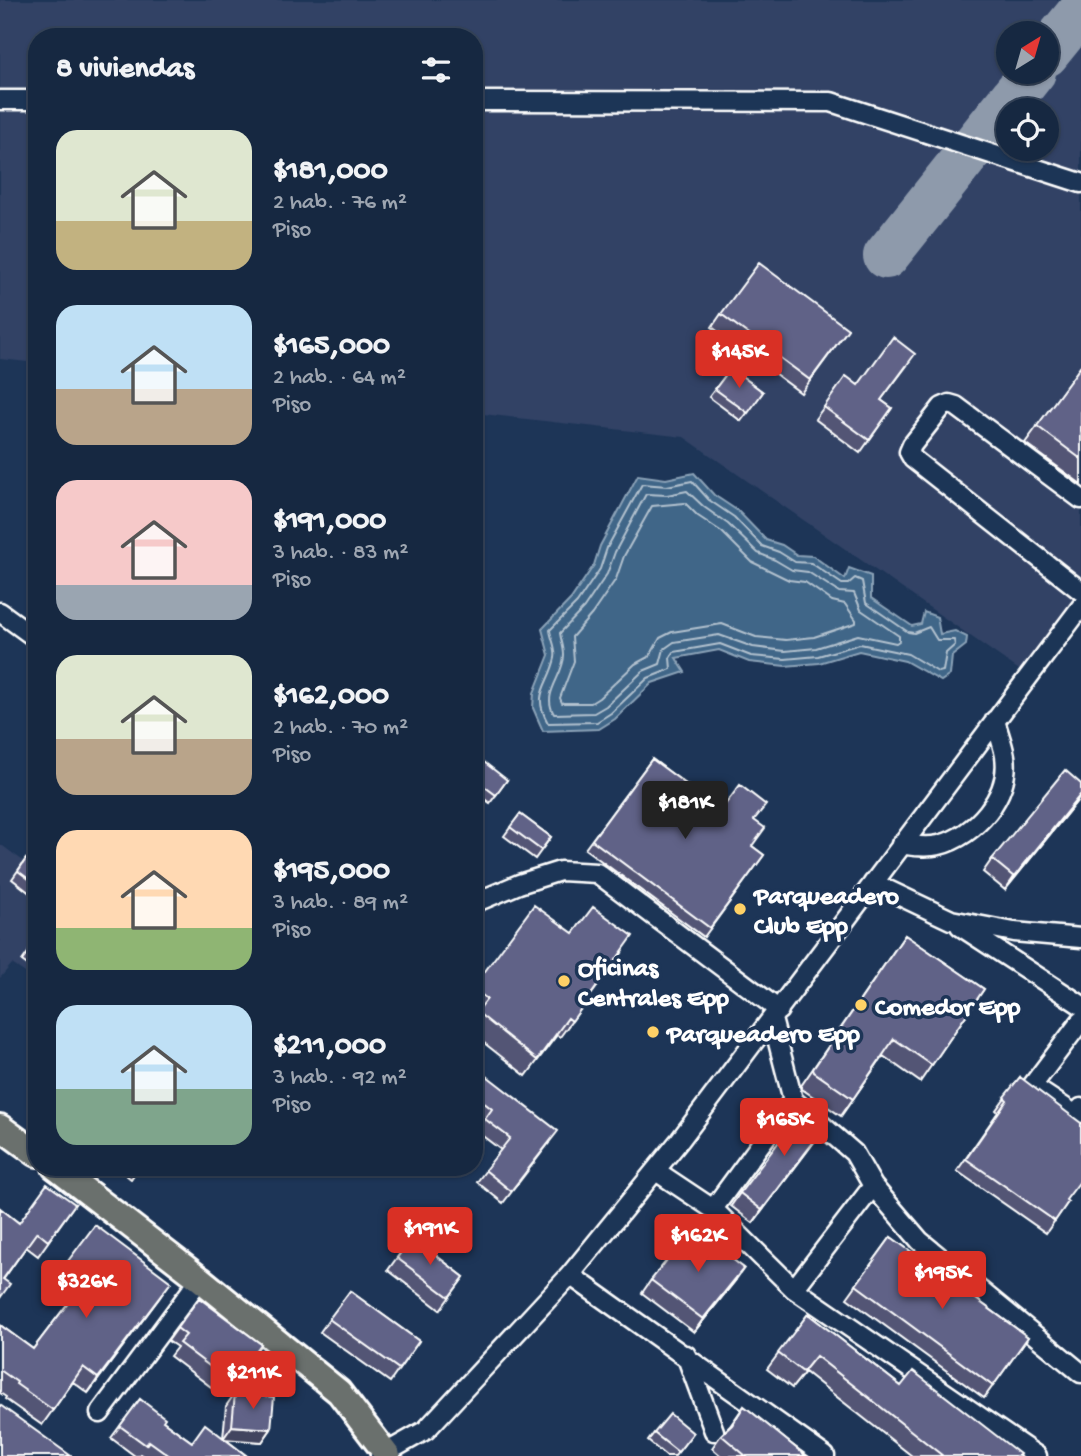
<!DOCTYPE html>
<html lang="es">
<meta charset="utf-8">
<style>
:root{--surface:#162841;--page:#1f3048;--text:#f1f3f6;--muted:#9ea6b1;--line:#35445a;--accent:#d93025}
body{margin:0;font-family:"Gochi Hand",sans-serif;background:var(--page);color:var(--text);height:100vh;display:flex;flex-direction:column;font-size:26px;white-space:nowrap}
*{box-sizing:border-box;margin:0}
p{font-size:23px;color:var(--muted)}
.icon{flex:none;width:38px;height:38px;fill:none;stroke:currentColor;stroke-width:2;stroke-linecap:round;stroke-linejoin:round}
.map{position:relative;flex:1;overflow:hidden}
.details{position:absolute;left:28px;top:28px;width:455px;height:1148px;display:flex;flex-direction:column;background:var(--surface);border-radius:28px;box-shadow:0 2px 5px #0004,0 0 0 2px var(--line)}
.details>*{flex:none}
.needle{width:46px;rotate:37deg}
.fabs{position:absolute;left:996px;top:21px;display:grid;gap:14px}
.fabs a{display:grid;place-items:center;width:63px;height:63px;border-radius:50%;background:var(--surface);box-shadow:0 2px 5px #0004,0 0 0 2px var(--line);font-size:35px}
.price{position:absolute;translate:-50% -60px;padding:0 16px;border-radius:7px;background:var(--accent);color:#fff;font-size:23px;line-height:46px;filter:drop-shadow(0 2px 4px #0008)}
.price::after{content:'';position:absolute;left:50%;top:42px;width:21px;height:16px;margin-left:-10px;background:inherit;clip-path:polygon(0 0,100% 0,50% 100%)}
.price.on{background:#222;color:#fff}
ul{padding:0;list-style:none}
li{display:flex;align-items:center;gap:21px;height:175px;padding:0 28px}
li span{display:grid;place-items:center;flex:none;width:196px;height:140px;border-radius:21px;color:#555}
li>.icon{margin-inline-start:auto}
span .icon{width:84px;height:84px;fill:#fffc;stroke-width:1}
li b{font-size:30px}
h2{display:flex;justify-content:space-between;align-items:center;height:84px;padding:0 28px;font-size:30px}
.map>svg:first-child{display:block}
</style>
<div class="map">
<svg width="1081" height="1456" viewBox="0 0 1081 1456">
<rect width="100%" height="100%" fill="#1d3557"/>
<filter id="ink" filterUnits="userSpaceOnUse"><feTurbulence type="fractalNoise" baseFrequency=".0143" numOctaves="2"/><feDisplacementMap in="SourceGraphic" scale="14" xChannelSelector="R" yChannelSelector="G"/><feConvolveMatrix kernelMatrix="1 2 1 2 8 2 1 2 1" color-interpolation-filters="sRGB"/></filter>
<g filter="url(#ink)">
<path fill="#314265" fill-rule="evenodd" d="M 0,0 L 1081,0 L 1081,612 L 1032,679 L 684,437 L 474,413 L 474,37 L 37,37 L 37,363 L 0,359 ZM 1008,33 L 1046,33 L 1046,72 L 1008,72 ZM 1008,110 L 1046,110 L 1046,149 L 1008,149 Z
M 0,844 L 37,871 L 37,981 L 12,964 L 0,978 Z"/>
<path fill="#406688" stroke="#8ca3b8" stroke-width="2" d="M 694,473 L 714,495 L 738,511 L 766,540 L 782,545 L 797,555 L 813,556 L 845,579 L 849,568 L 871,576 L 871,598 L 912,626 L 921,624 L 924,612 L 937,617 L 940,634 L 955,631 L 967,637 L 966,645 L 952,656 L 950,675 L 941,681 L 905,661 L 859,651 L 819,663 L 785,666 L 749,662 L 719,650 L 676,658 L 685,672 L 652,683 L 615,719 L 599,729 L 543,731 L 533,708 L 534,693 L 549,655 L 542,629 L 571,599 L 594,565 L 600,546 L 638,475 L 666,479 Z"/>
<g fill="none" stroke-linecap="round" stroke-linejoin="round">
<path stroke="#b3c2cf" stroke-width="2" d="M 692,481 L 709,500 L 734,517 L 762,546 L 779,552 L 795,562 L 811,563 L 842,584 L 848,584 L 855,578 L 862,581 L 866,603 L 908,632 L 914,633 L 929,627 L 937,640 L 954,640 L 955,645 L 946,653 L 943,671 L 938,672 L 908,654 L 860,644 L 818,656 L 785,659 L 751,656 L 720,644 L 674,652 L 670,658 L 671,669 L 648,678 L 611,713 L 597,722 L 548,723 C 531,693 549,686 555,658 C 557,649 551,639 550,630 L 577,603 L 600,569 L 607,548 L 642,484 L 667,486 Z
M 687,491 L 704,507 L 728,524 L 758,553 L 775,560 L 792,570 L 808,572 L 839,592 L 854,593 L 861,610 L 899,636 L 899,641 L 896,643 L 858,635 L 816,648 L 785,651 L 753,647 L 719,635 L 674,642 L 664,649 L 660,664 L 643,671 L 606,706 L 594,713 L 554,714 C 541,693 564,676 564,655 C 564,648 561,640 560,633 L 584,608 L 607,574 L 615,552 L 646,494 L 667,495 Z
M 685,503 L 698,516 L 722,532 L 752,562 L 789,580 L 805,582 L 832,601 L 845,604 L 856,620 L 856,623 L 814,637 L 786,640 L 756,637 L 722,624 L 672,632 L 660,638 L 650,656 L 635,664 L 599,698 L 591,703 L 562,703 L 560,698 L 574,661 L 572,637 L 592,614 L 616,579 L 624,556 L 652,506 Z"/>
<path stroke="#8e9aab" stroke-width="46" d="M 1046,54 L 1081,11
M 886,256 L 1033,72"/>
<defs>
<path id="minor" d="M 0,100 L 37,100
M 474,101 L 831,102 L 1081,183
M 1081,499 L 956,406 L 949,404 L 942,407 L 912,445 L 909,452 L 913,459 L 1081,591
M 0,612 L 37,639
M 901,844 C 913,846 926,848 939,845 C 975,836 1011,796 1005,756 C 1003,744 998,732 995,720
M 873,883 L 951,920 L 1014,932 L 1081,938
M 474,903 L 519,884 L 560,871 L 597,873 L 779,1010
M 960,926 L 1081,1005
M 772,1019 L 793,1100 L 854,1153 L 873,1186 L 920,1241 L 1081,1373
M 1081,1021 L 1032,1086 L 1076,1115 L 1081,1108
M 656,1171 L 713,1209 L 794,1289 L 1037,1456
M 713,1209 L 793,1100
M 570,1275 L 825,1456
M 794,1289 L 873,1186
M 686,1355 L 714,1431
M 100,1413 L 200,1279
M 380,1456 L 426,1430 L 570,1275 L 680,1140 L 1081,607"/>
<path id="highway" d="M 0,1127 L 37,1154
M 55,1167 L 200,1279 L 339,1392 L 388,1456"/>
</defs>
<use href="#minor" stroke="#fff" stroke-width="23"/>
<use href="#highway" stroke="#fff" stroke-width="30"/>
<use href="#minor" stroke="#1d3557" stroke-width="18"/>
<use href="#highway" stroke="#6b706d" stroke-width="24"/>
</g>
<path fill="#535474" stroke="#fff" stroke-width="2" d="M 721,314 L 848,329 L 801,393 L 712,327 Z
M 1081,366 L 1081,484 L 1025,443 Z
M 906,367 L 881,400 L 892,408 L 860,453 L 815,419 L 824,407 L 858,385 Z
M 731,368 L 763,392 L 741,421 L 709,397 Z
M 652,759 L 721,810 L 754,821 L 752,846 L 764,855 L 704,937 L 585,849 Z
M 476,772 L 507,780 L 490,803 L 479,795 Z
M 1077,801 L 1005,890 L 983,872 L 992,859 Z
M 520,814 L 551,837 L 535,859 L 504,836 Z
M 26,859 L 37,867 L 37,887 L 31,894 L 12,879 Z
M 573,933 L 622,953 L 560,1037 L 557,1035 L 526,1076 L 474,1035 L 474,986 Z
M 905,935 L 984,989 L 920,1082 L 883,1056 L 841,1116 L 802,1089 L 801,1086 Z
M 37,940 L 37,972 L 22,961 Z
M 474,1066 L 549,1143 L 503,1203 L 477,1182 L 501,1150 L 476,1131 L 483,1121 L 474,1114 Z
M 1020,1077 L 1066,1201 L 1068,1202 L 1046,1233 L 957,1171 L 998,1112 L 996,1110 Z
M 818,1137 L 753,1223 L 731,1206 L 740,1193 Z
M 116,1167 L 139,1167 L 131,1179 Z
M 75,1204 L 38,1256 L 26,1247 L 3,1280 L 0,1298 L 0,1208 L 19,1223 Z
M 412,1237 L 464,1277 L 440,1310 L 388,1270 Z
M 891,1237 L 1028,1337 L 984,1398 L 847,1298 Z
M 65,1265 L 160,1297 L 88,1393 L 73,1382 L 42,1425 L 5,1399 L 6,1397 L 0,1393 L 0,1325 L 33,1349 L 68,1303 L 62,1299 L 68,1290 L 55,1280 Z
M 651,1280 L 735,1281 L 694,1332 L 642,1293 Z
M 350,1291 L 419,1341 L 390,1382 L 320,1332 Z
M 199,1298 L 261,1344 L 223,1396 L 170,1356 L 177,1347 L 168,1341 Z
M 808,1314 L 901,1386 L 1019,1456 L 912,1456 L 805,1372 L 792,1388 L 767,1369 Z
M 235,1393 L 271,1429 L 262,1442 L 225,1439 L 247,1456 L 143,1456 L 140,1454 L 138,1456 L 135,1456 L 111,1438 L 140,1399 L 163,1421 L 192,1442 L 223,1438 L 226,1406 Z
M 744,1406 L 806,1456 L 721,1456 L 712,1448 L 721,1435 L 730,1426 Z
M 654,1433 L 693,1433 L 675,1456 L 666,1456 L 648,1441 Z"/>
<path fill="#43455e" stroke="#fff" stroke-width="2" d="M 1081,794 L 1077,801 L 1005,890 L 1014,877 Z
M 827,1124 L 818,1137 L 753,1223 L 762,1210 Z
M 744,1268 L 735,1281 L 694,1332 L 703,1319 Z
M 171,1282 L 160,1297 L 88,1393 L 98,1378 Z
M 232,1426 L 271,1429 L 262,1442 L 223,1439 Z"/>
<path fill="#606287" stroke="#fff" stroke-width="2" d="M 759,263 L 848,329 L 810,380 L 721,314 Z
M 893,337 L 915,354 L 881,400 L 892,408 L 869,440 L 824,407 L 846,376 L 858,385 Z
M 1081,366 L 1081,459 L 1037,426 Z
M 731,368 L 763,392 L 748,413 L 715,389 Z
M 652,759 L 721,810 L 740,785 L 766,805 L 754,820 L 765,828 L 752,846 L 764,855 L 710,928 L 592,840 Z
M 484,762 L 507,780 L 496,795 L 485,787 L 474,802 L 474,770 L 476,772 Z
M 1065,770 L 1081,784 L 1081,794 L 1014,877 L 992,859 Z
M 520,814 L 551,837 L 541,850 L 510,827 Z
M 26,859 L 37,867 L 37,885 L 18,871 Z
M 534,905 L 573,933 L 593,907 L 633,936 L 572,1021 L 568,1018 L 537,1060 L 477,1012 L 487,999 L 474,989 L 474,986 Z
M 905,935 L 984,989 L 932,1065 L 894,1039 L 853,1099 L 814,1072 L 813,1069 Z
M 37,940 L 37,955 L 29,950 Z
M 474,1066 L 558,1131 L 511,1191 L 485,1170 L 510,1138 L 485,1119 L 492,1109 L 474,1095 Z
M 1020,1077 L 1081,1123 L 1081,1180 L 1066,1200 L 1068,1202 L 1055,1221 L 966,1159 L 1007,1100 L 1004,1097 Z
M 806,1106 L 827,1124 L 762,1210 L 740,1193 Z
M 47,1184 L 75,1204 L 48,1241 L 37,1232 L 3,1279 L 10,1284 L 0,1298 L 0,1208 L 19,1223 Z
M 95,1225 L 171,1282 L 98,1378 L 83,1367 L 53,1410 L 16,1384 L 17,1382 L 0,1370 L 0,1325 L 33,1349 L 79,1289 L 72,1283 L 79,1275 L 65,1265 Z
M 692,1229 L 744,1268 L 703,1319 L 651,1280 Z
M 412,1237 L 464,1277 L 449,1297 L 397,1258 Z
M 891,1237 L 1028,1337 L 993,1386 L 856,1285 Z
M 350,1291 L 419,1341 L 399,1369 L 329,1319 Z
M 199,1298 L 261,1344 L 232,1383 L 179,1343 L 186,1335 L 177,1328 Z
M 808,1314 L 901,1386 L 913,1371 L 1020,1454 L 1018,1456 L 943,1456 L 816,1356 L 803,1372 L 778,1353 Z
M 235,1393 L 274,1397 L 271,1429 L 232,1426 Z
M 140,1399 L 165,1418 L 163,1421 L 192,1442 L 205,1424 L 247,1456 L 170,1456 L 149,1441 L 146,1445 L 120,1426 Z
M 0,1405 L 71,1456 L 0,1456 Z
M 744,1406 L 806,1456 L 746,1456 L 721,1435 L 732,1425 Z
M 670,1414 L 693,1433 L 678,1452 L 654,1433 Z"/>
</g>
<g fill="#ffd166" stroke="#1d3557" stroke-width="2.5">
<circle cx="740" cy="909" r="7"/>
<circle cx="564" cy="981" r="7"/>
<circle cx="861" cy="1005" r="7"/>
<circle cx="653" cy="1032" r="7"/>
</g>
<g text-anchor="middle" stroke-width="7" stroke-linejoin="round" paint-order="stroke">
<g font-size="26" font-weight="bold" fill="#fff" stroke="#1d3557" text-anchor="start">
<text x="754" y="903">Parqueadero<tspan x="754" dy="30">Club Epp</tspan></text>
<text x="578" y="975">Oficinas<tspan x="578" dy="30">Centrales Epp</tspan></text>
<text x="875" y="1014">Comedor Epp</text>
<text x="667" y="1041">Parqueadero Epp</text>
</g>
</g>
</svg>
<div class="fabs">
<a><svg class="needle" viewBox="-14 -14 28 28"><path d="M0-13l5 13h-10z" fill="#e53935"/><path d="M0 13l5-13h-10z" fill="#9ea6b1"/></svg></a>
<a><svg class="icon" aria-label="locate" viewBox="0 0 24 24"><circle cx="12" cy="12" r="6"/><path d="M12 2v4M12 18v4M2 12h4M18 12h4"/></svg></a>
</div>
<b class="price" style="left:739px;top:390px">$145K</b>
<b class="price on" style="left:685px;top:841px">$181K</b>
<b class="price" style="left:784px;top:1158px">$165K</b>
<b class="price" style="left:430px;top:1267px">$191K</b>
<b class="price" style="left:698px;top:1274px">$162K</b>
<b class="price" style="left:942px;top:1311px">$195K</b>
<b class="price" style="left:86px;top:1320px">$326K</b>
<b class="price" style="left:253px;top:1411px">$211K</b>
<section class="details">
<h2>8 viviendas<svg class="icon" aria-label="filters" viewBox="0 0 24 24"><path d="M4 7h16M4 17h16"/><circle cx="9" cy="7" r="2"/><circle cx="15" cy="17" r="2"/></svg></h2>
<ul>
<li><span style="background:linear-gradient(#dfe7d0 65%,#c2b280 0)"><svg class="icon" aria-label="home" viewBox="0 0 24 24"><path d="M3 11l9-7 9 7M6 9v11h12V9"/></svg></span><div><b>$181,000</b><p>2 hab. · 76 m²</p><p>Piso</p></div></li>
<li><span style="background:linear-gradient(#bfe0f5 60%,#b9a48a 0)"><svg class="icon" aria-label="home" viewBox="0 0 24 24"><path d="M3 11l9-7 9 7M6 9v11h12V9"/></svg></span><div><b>$165,000</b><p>2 hab. · 64 m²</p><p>Piso</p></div></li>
<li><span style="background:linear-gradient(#f6c9c9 75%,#9aa5b1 0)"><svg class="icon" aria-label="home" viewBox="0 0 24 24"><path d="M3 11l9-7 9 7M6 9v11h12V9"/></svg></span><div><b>$191,000</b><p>3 hab. · 83 m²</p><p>Piso</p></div></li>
<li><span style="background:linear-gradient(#dfe7d0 60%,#b9a48a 0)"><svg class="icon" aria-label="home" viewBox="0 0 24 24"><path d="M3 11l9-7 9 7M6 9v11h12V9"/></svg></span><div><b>$162,000</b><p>2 hab. · 70 m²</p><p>Piso</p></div></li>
<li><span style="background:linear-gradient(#ffd9b3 70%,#8fb573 0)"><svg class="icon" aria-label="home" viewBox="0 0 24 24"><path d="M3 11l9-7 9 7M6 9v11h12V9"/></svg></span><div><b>$195,000</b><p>3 hab. · 89 m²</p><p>Piso</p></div></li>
<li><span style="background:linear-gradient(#bfe0f5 60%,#7fa58c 0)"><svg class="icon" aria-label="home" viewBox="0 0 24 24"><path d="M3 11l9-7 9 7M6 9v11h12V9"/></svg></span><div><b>$211,000</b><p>3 hab. · 92 m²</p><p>Piso</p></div></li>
</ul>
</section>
</div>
